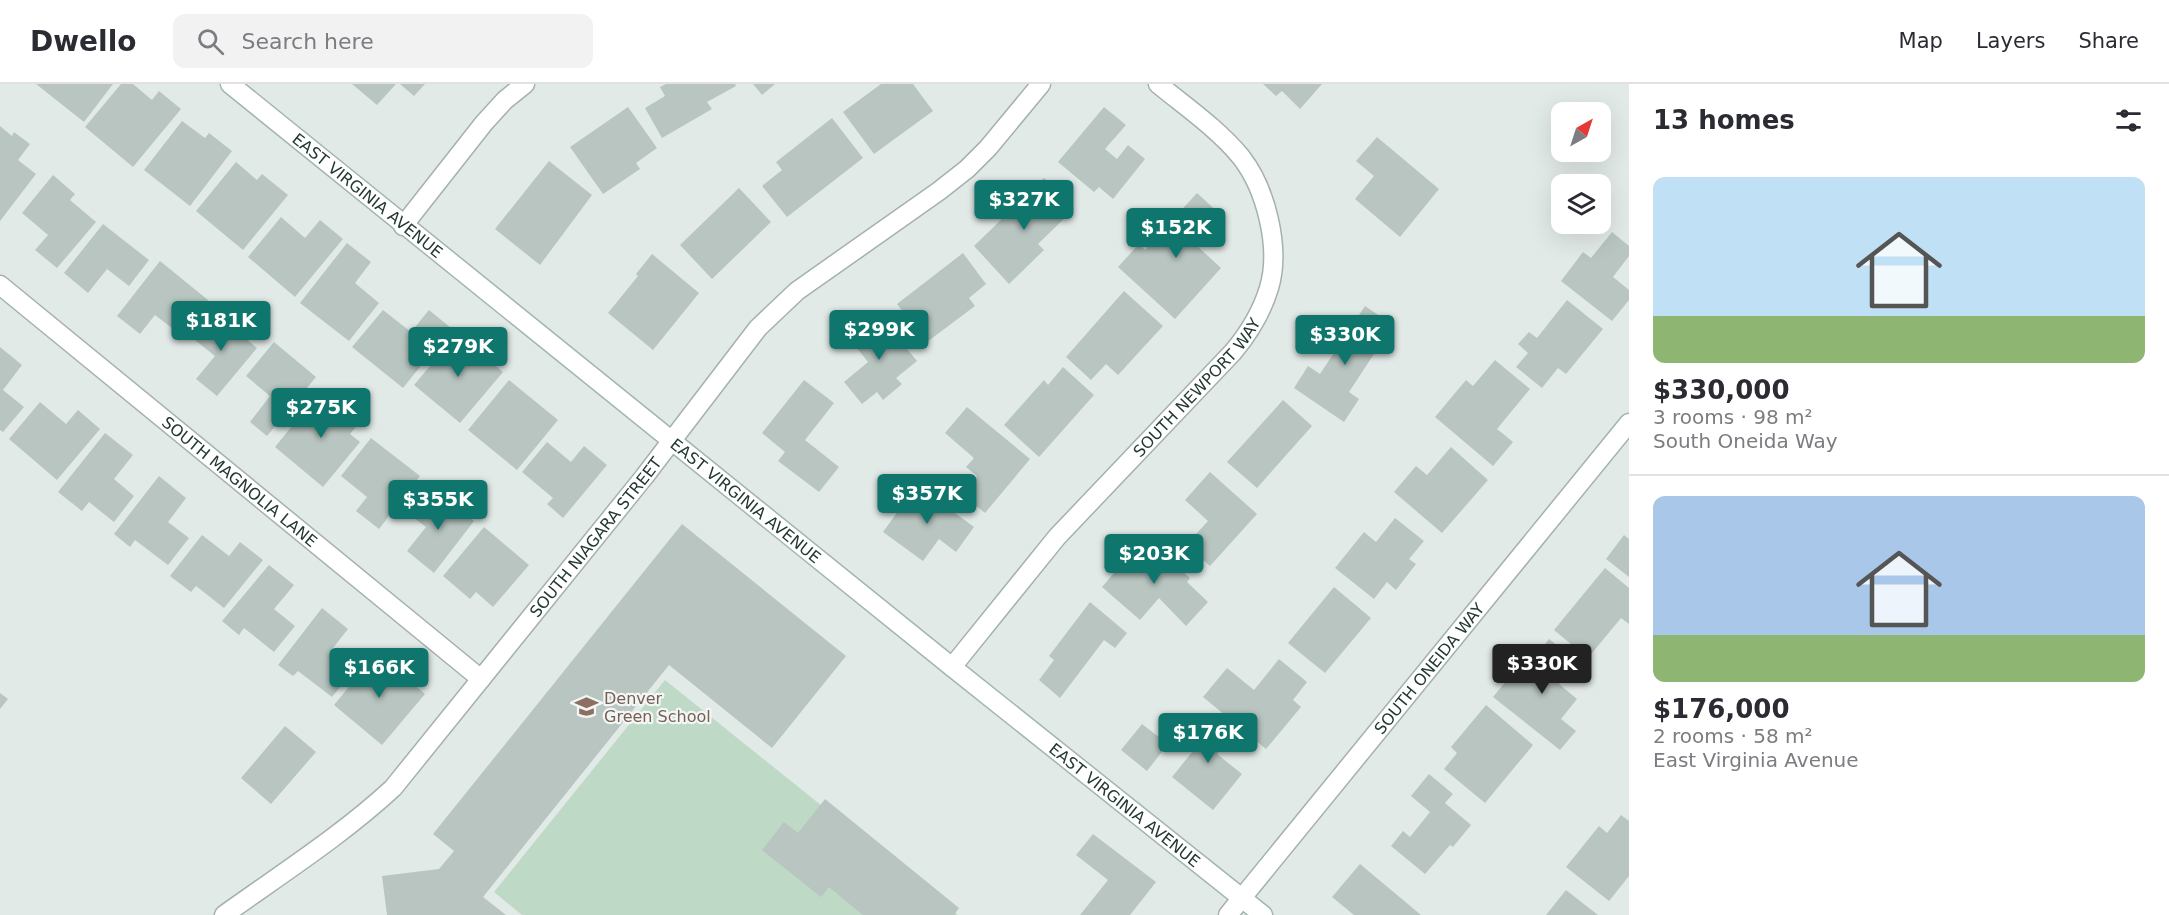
<!DOCTYPE html>
<meta charset="utf-8">
<style>
:root{--surface:#fff;--page:#f2f2f3;--text:#2b2b33;--muted:#7c7c81;--line:#e1e1e2;--accent:#0f766e}
body{margin:0;font-family:"DejaVu Sans",sans-serif;background:var(--page);color:var(--text);height:100vh;display:flex;flex-direction:column;font-size:22px;white-space:nowrap}
*{box-sizing:border-box;margin:0}
p{font-size:20px;color:var(--muted)}
.icon{flex:none;width:33px;height:33px;fill:none;stroke:currentColor;stroke-width:2;stroke-linecap:round;stroke-linejoin:round}
.map{position:relative;flex:1;overflow:hidden}
.sheet{display:flex;flex-direction:column;background:var(--surface);width:540px}
.sheet>*{flex:none}
.needle{width:39px;rotate:39deg}
.tools{position:absolute;left:1551px;top:18px;display:grid;gap:12px}
.tools a{display:grid;place-items:center;width:60px;height:60px;border-radius:12px;background:var(--surface);box-shadow:0 6px 24px #0002;font-size:30px}
.price{position:absolute;translate:-50% -51px;padding:0 14px;border-radius:6px;background:var(--accent);color:#fff;font-size:20px;line-height:39px;filter:drop-shadow(0 2px 3px #0008)}
.price::after{content:'';position:absolute;left:50%;top:36px;width:18px;height:14px;margin-left:-9px;background:inherit;clip-path:polygon(0 0,100% 0,50% 100%)}
.price.current{background:#222;color:#fff}
ul{padding:0;list-style:none}
li{display:grid;align-content:center;gap:12px;height:318px;padding:0 24px}
li+li{border-top:2px solid var(--line)}
li span{display:grid;place-items:center;height:186px;border-radius:12px;color:#555}
li>.icon{margin-inline-start:auto}
span .icon{width:108px;height:108px;fill:#fffc;stroke-width:1}
li b{font-size:26px}
h2{display:flex;justify-content:space-between;align-items:center;height:72px;padding:0 24px;font-size:26px}
header{display:flex;align-items:center;gap:36px;box-sizing:border-box;height:84px;padding:0 30px;background:var(--surface);border-bottom:2px solid var(--line)}
header strong{font-size:28px}
nav{display:flex;gap:33px;margin-inline-start:auto;font-size:21px}
.search{width:420px;height:54px;background:var(--page);display:flex;align-items:center;gap:15px;box-sizing:border-box;padding:0 21px;border-radius:12px;color:var(--muted);font-size:22px}
main{display:flex;flex:1;min-height:0}
.map>svg:first-child{display:block}
</style>
<header>
<strong>Dwello</strong>
<div class="search"><svg class="icon" aria-label="search" viewBox="0 0 24 24"><circle cx="10" cy="10" r="6"/><path d="M15 15l6 6"/></svg>Search here</div>
<nav><a>Map</a><a>Layers</a><a>Share</a></nav>
</header>
<main>
<div class="map">
<svg width="1629" height="831" viewBox="0 0 1629 831">
<rect width="100%" height="100%" fill="#e2eae7"/>
<path fill="#bed9c5" d="M 665,596 L 958,831 L 522,831 L 494,808 Z"/>
<path fill="#b8c5c0" d="M 36,0 L 113,0 L 84,38 Z
M 121,0 L 133,0 L 152,16 L 159,7 L 181,25 L 133,83 L 85,43 Z
M 352,0 L 396,0 L 377,21 Z
M 400,0 L 425,0 L 414,12 Z
M 666,0 L 735,0 L 736,2 L 707,18 L 712,25 L 662,54 L 645,24 L 665,12 L 660,3 Z
M 753,0 L 775,0 L 762,11 Z
M 881,0 L 913,0 L 933,27 L 874,70 L 843,28 Z
M 1263,0 L 1322,0 L 1300,25 L 1282,7 L 1276,12 Z
M 628,23 L 657,64 L 636,79 L 640,85 L 603,110 L 570,63 Z
M 1104,23 L 1126,41 L 1105,65 L 1117,75 L 1128,61 L 1145,75 L 1113,115 L 1099,103 L 1094,108 L 1058,78 Z
M 832,34 L 863,74 L 787,133 L 762,102 L 782,86 L 776,78 Z
M 182,37 L 205,54 L 209,49 L 232,67 L 190,122 L 144,86 Z
M 0,42 L 12,52 L 14,48 L 30,60 L 18,76 L 36,90 L 0,137 Z
M 1377,53 L 1439,105 L 1400,153 L 1355,115 L 1374,92 L 1356,77 Z
M 549,77 L 592,111 L 540,181 L 495,145 Z
M 236,78 L 257,96 L 262,90 L 288,111 L 243,166 L 196,127 Z
M 53,91 L 75,110 L 70,116 L 96,138 L 57,184 L 35,166 L 48,151 L 22,129 Z
M 1044,94 L 1074,125 L 1038,160 L 1044,166 L 1009,200 L 974,162 Z
M 739,104 L 771,138 L 712,195 L 680,161 Z
M 1197,109 L 1222,132 L 1195,160 L 1221,184 L 1175,235 L 1118,183 L 1139,160 L 1145,166 Z
M 281,133 L 305,154 L 320,136 L 343,155 L 295,213 L 248,173 Z
M 103,140 L 149,176 L 129,202 L 107,185 L 88,209 L 64,189 Z
M 1612,148 L 1629,162 L 1629,172 L 1613,193 L 1629,206 L 1629,216 L 1612,237 L 1561,197 L 1583,168 L 1591,174 Z
M 347,159 L 371,178 L 355,199 L 379,219 L 349,257 L 300,219 Z
M 963,169 L 986,200 L 969,214 L 975,222 L 927,258 L 897,220 Z
M 652,170 L 699,209 L 653,266 L 608,229 L 638,192 L 636,190 Z
M 160,177 L 208,216 L 181,251 L 155,231 L 140,250 L 117,232 Z
M 1124,207 L 1163,242 L 1118,291 L 1106,280 L 1091,296 L 1066,273 Z
M 1567,216 L 1603,245 L 1566,290 L 1558,284 L 1542,304 L 1516,283 L 1528,269 L 1518,260 L 1529,248 L 1537,254 Z
M 1365,222 L 1393,241 L 1349,308 L 1359,315 L 1344,338 L 1294,304 L 1308,282 L 1320,290 Z
M 212,226 L 257,264 L 217,312 L 196,295 L 215,272 L 190,252 Z
M 383,226 L 411,248 L 429,226 L 451,244 L 403,304 L 352,263 Z
M 878,230 L 917,277 L 896,294 L 902,300 L 883,316 L 877,308 L 862,320 L 844,298 L 868,278 L 849,254 Z
M 457,250 L 503,288 L 460,339 L 414,301 Z
M 274,258 L 316,293 L 267,352 L 250,338 L 270,312 L 246,292 Z
M 0,263 L 22,281 L 3,306 L 24,323 L 3,348 L 0,346 Z
M 1495,276 L 1530,305 L 1497,345 L 1513,358 L 1493,382 L 1435,333 L 1466,296 L 1473,302 Z
M 1063,283 L 1094,311 L 1039,373 L 1004,341 L 1044,296 L 1048,301 Z
M 509,296 L 558,336 L 517,386 L 468,346 Z
M 804,296 L 834,319 L 805,356 L 839,383 L 819,408 L 778,377 L 785,368 L 762,349 Z
M 321,306 L 360,338 L 350,350 L 360,358 L 323,403 L 275,363 Z
M 1283,316 L 1312,342 L 1257,404 L 1227,378 Z
M 40,318 L 66,340 L 78,326 L 100,345 L 57,396 L 9,355 Z
M 967,323 L 1030,375 L 985,429 L 962,410 L 977,392 L 966,383 L 974,374 L 945,349 Z
M 105,349 L 133,371 L 114,395 L 134,412 L 114,438 L 89,418 L 82,427 L 58,408 Z
M 371,354 L 420,392 L 379,445 L 356,427 L 367,413 L 341,392 Z
M 547,358 L 571,378 L 584,362 L 607,381 L 563,434 L 547,420 L 553,414 L 522,388 Z
M 1451,363 L 1488,396 L 1442,449 L 1394,408 L 1416,382 L 1427,391 Z
M 1210,388 L 1257,430 L 1210,482 L 1186,461 L 1208,437 L 1185,416 Z
M 159,392 L 186,414 L 168,438 L 189,454 L 168,481 L 135,456 L 130,463 L 114,450 Z
M 917,401 L 974,443 L 956,468 L 939,455 L 923,477 L 883,448 Z
M 434,406 L 474,437 L 434,489 L 407,467 L 426,443 L 413,433 Z
M 1395,434 L 1424,457 L 1409,475 L 1416,480 L 1396,506 L 1387,498 L 1374,515 L 1335,484 L 1364,448 L 1376,458 Z
M 682,440 L 846,572 L 772,664 L 669,581 L 483,813 L 506,831 L 387,831 L 382,792 L 439,785 L 454,767 L 433,750 Z
M 484,443 L 529,481 L 493,523 L 476,508 L 470,515 L 443,492 Z
M 202,451 L 229,472 L 240,458 L 263,476 L 224,524 L 196,502 L 191,508 L 170,492 Z
M 1624,451 L 1629,455 L 1629,493 L 1606,475 Z
M 1144,454 L 1190,494 L 1187,498 L 1208,518 L 1186,542 L 1159,514 L 1140,536 L 1102,503 Z
M 269,481 L 294,501 L 274,525 L 295,542 L 274,568 L 244,544 L 239,551 L 222,537 Z
M 1605,484 L 1629,504 L 1629,540 L 1621,534 L 1588,574 L 1554,546 Z
M 1334,503 L 1371,534 L 1325,589 L 1288,559 Z
M 1090,518 L 1127,549 L 1115,564 L 1104,556 L 1060,614 L 1039,596 L 1054,576 L 1049,572 Z
M 322,524 L 348,545 L 329,569 L 353,587 L 332,613 L 298,587 L 293,592 L 278,581 Z
M 1549,555 L 1577,577 L 1559,600 L 1577,615 L 1561,635 L 1576,647 L 1560,666 L 1493,613 L 1511,591 L 1517,596 Z
M 377,569 L 425,610 L 382,661 L 334,621 Z
M 1279,575 L 1307,598 L 1293,616 L 1301,623 L 1266,665 L 1203,613 L 1227,584 L 1254,606 Z
M 0,609 L 8,615 L 0,625 Z
M 1486,621 L 1533,661 L 1485,719 L 1444,685 L 1457,669 L 1451,663 Z
M 1207,629 L 1233,650 L 1217,670 L 1242,690 L 1213,726 L 1172,693 L 1197,662 L 1188,654 Z
M 1142,640 L 1168,660 L 1147,687 L 1121,666 Z
M 285,642 L 316,668 L 271,720 L 241,694 Z
M 1429,690 L 1453,710 L 1445,719 L 1471,741 L 1453,763 L 1450,761 L 1425,790 L 1391,762 L 1403,747 L 1410,753 L 1430,728 L 1411,712 Z
M 825,715 L 959,824 L 954,831 L 863,831 L 829,803 L 821,813 L 762,766 L 784,738 L 798,749 Z
M 1621,731 L 1629,737 L 1629,792 L 1609,817 L 1566,783 L 1599,742 L 1607,749 Z
M 1093,750 L 1156,798 L 1130,831 L 1080,831 L 1108,796 L 1076,771 Z
M 1360,780 L 1421,831 L 1354,831 L 1332,813 Z
M 1566,806 L 1598,831 L 1546,831 Z"/>
<g fill="none" stroke-linecap="round" stroke-linejoin="round">
<defs>
<g id="street">
<path d="M 403,142 L 484,39 L 505,16 L 525,0"/>
<path id="s1" d="M 0,201 L 481,595"/>
<path id="s2" d="M 952,583 L 1057,453 L 1233,268 C 1249,249 1262,227 1269,204 C 1281,164 1266,105 1241,73 C 1218,45 1186,23 1158,0"/>
<path id="s3" d="M 224,831 C 281,790 341,752 393,704 L 644,393 L 758,244 L 797,207 L 939,107 L 967,85 L 988,64 L 1041,0"/>
<path id="s4" d="M 1228,831 L 1629,339"/>
</g>
<g id="secondary">
<path id="s5" d="M 230,0 L 952,583 L 1263,831"/>
</g>
</defs>
<use href="#street" stroke="#a5b1ae" stroke-width="21"/>
<use href="#secondary" stroke="#a2b5ae" stroke-width="21"/>
<use href="#street" stroke="#fff" stroke-width="18"/>
<use href="#secondary" stroke="#fff" stroke-width="18"/>
</g>
<defs>
<symbol id="school-bare" viewBox="-9 -9 18 18"><path d="M0-5L7-2L0 1L-7-2ZM-4 1L0 2.5L4 1V4Q0 6-4 4Z" fill="#8d6e63" stroke="#f2f7f5" stroke-width="2.5" paint-order="stroke"/></symbol>
</defs>
<g fill-rule="evenodd">
<use href="#school-bare" x="570" y="606" width="33" height="33"/>
</g>
<g text-anchor="middle" stroke-width="4.5" stroke-linejoin="round" paint-order="stroke">
<g font-size="16" fill="#243934" stroke="#f2f7f5">
<text dy="6" stroke="none"><textPath href="#s5" startOffset="177">EAST VIRGINIA AVENUE</textPath></text>
<text dy="6" stroke="none"><textPath href="#s2" startOffset="372">SOUTH NEWPORT WAY</textPath></text>
<text dy="6" stroke="none"><textPath href="#s1" startOffset="310">SOUTH MAGNOLIA LANE</textPath></text>
<text dy="6" stroke="none"><textPath href="#s5" startOffset="663">EAST VIRGINIA AVENUE</textPath></text>
<text dy="6" stroke="none"><textPath href="#s3" startOffset="534">SOUTH NIAGARA STREET</textPath></text>
<text dy="6" stroke="none"><textPath href="#s4" startOffset="318">SOUTH ONEIDA WAY</textPath></text>
<text dy="6" stroke="none"><textPath href="#s5" startOffset="1149">EAST VIRGINIA AVENUE</textPath></text>
</g>
<g font-size="16" fill="#785e54" stroke="#f2f7f5" text-anchor="start">
<text x="604" y="620">Denver<tspan x="604" dy="18">Green School</tspan></text>
</g>
</g>
</svg>
<div class="tools">
<a><svg class="needle" viewBox="-14 -14 28 28"><path d="M0-13l5 13h-10z" fill="#e53935"/><path d="M0 13l5-13h-10z" fill="#7c7c81"/></svg></a>
<a><svg class="icon" aria-label="layers" viewBox="0 0 24 24"><path d="M12 4l9 5-9 5-9-5zM3 14l9 5 9-5"/></svg></a>
</div>
<b class="price" style="left:1024px;top:147px">$327K</b>
<b class="price" style="left:1176px;top:175px">$152K</b>
<b class="price" style="left:221px;top:268px">$181K</b>
<b class="price" style="left:879px;top:277px">$299K</b>
<b class="price" style="left:1345px;top:282px">$330K</b>
<b class="price" style="left:458px;top:294px">$279K</b>
<b class="price" style="left:321px;top:355px">$275K</b>
<b class="price" style="left:927px;top:441px">$357K</b>
<b class="price" style="left:438px;top:447px">$355K</b>
<b class="price" style="left:1154px;top:501px">$203K</b>
<b class="price current" style="left:1542px;top:611px">$330K</b>
<b class="price" style="left:379px;top:615px">$166K</b>
<b class="price" style="left:1208px;top:680px">$176K</b>
</div>
<section class="sheet">
<h2>13 homes<svg class="icon" aria-label="filters" viewBox="0 0 24 24"><path d="M4 7h16M4 17h16"/><circle cx="9" cy="7" r="2"/><circle cx="15" cy="17" r="2"/></svg></h2>
<ul>
<li><span style="background:linear-gradient(#bfe0f5 75%,#8fb573 0)"><svg class="icon" aria-label="home" viewBox="0 0 24 24"><path d="M3 11l9-7 9 7M6 9v11h12V9"/></svg></span><div><b>$330,000</b><p>3 rooms · 98 m²</p><p>South Oneida Way</p></div></li>
<li><span style="background:linear-gradient(#a9c7e8 75%,#8fb573 0)"><svg class="icon" aria-label="home" viewBox="0 0 24 24"><path d="M3 11l9-7 9 7M6 9v11h12V9"/></svg></span><div><b>$176,000</b><p>2 rooms · 58 m²</p><p>East Virginia Avenue</p></div></li>
</ul>
</section>
</main>
